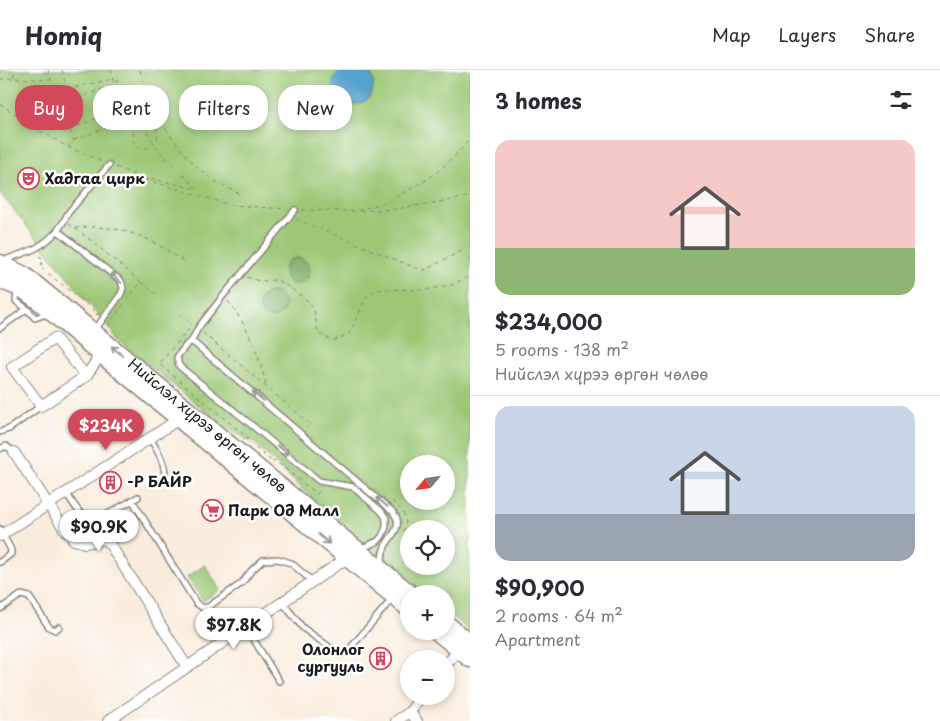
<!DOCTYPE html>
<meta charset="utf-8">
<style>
:root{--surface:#fff;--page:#f2f2f3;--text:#2b2b33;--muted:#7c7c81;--line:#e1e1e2;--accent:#d1495b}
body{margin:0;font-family:"Playpen Sans",sans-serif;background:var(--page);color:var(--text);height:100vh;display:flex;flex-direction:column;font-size:19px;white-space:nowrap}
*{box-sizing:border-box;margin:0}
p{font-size:16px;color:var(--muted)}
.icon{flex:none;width:28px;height:28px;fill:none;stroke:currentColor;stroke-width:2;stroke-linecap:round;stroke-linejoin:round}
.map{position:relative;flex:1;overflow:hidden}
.sheet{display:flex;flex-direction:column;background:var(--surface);width:470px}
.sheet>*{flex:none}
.top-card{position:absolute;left:15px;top:15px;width:380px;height:45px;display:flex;gap:10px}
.needle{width:32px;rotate:241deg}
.controls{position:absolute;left:400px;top:385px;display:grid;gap:10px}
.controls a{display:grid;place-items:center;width:55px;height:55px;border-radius:50%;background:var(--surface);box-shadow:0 2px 8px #0003;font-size:25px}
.price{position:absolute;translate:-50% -42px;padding:0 11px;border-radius:18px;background:#fff;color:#222;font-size:16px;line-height:32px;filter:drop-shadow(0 1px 2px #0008)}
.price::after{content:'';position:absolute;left:50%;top:30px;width:15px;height:11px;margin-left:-8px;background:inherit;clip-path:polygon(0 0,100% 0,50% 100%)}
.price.current{background:var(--accent);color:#fff}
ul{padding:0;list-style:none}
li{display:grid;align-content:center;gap:10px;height:265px;padding:0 25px}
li+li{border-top:1px solid var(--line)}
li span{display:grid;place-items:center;height:155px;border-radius:15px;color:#555}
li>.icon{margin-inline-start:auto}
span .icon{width:90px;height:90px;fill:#fffc;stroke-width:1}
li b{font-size:21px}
h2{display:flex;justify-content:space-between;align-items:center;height:60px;padding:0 25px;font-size:21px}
.pill{padding:0 18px;border-radius:20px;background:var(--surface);box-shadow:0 2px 8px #0003;font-size:18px;line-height:45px}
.pill.current{background:var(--accent);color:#fff}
header{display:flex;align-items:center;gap:30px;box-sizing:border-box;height:70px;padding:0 25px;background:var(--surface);border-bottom:1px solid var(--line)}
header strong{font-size:24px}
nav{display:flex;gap:28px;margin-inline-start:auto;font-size:18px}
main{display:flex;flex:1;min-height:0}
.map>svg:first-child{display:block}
</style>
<header>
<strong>Homiq</strong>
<nav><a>Map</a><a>Layers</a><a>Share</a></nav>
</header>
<main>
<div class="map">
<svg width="470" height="651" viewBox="0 0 470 651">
<rect width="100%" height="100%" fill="#fff"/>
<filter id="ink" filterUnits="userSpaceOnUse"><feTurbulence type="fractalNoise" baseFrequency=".02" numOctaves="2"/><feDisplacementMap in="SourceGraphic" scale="10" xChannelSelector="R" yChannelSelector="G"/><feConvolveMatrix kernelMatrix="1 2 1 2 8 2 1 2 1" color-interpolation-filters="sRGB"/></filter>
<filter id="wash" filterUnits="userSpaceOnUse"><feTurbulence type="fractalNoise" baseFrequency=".0096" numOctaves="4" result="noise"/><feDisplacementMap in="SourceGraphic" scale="20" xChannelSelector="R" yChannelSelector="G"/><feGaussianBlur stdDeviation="1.12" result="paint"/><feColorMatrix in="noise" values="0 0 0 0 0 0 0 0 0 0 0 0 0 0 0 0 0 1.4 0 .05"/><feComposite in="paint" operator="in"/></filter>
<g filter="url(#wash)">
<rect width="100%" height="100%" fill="#f9ecdc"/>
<path fill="#9cc876" stroke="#5c7249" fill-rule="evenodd" d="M 0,0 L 470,0 L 470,561 L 446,542 L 446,524 L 425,524 L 304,421 L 255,373 L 226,358 L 119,271 L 0,123 ZM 409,394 L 446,394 L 446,431 L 409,431 ZM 409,459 L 446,459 L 446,496 L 409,496 Z
M 205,495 L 220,520 L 203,531 L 187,507 Z"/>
<path fill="#7dac67" stroke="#4c6442" d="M284 201a13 13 0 1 1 26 0a13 13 0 1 1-26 0Z
M259 235a13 13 0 1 1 26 0a13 13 0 1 1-26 0Z"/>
<path fill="#57a2cf" stroke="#3a5f76" d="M 339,0 L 367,0 C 372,5 374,11 373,18 C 367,50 316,28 339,0 Z"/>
</g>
<g filter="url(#ink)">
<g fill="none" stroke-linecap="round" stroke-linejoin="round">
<defs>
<path id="lane" d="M 58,161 L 121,211 L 123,218 L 121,224 L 95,260
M 3,191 C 14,186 27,183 36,178 C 50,170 62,157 68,143 L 109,95
M 17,220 L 16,231 L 27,239 L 35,248 L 49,243
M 0,258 L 27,239
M 191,272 L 198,258 L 223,226 L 295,140
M 0,362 L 9,359 L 41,336
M 150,368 C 158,382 166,393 165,409
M 0,379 L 6,376 L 14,382
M 66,423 C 74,434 81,449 94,452 L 138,427
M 132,430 L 196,533 L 203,538 L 208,537 L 242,513 L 251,501 L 263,490 L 278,489 L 291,493 L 312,511
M 0,459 L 11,480 L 11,484 L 0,492
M 361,477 L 367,476 L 378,471 L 382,466 L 386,457 L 386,448 L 381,441 L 353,417 L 319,411 L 254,357 L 179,296 L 177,287 L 187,274 L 191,272 L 194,273 L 393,442 C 394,444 396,446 397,449 C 401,465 378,472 383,494
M 282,532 L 303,558 L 339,584 L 343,584 L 347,582 L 392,529
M 0,539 L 21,525 L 29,527 L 49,557 L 55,560 L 59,557
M 246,557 L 279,611"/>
<path id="street" d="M 86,306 L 55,268 L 12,297 L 41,336 L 86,306 L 95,293 L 99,283
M 14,382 L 65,460 L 74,470 L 85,473 L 105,469 L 111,476 L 187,597
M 0,466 L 179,349
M 446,595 L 459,580
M 108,651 L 347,488
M 396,651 L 410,642
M 417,651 L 410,642 L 421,626"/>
<g id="primary">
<path id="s1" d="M 0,193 L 24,205 L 39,217 L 411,524"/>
<path d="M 0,210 L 22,219 L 37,230 L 99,283 L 409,539"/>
<path d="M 446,553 L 470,573"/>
<path d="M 436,561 L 470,589"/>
</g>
</defs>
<use href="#lane" stroke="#8a847c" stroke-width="8"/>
<use href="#street" stroke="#8a847c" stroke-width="12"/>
<use href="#primary" stroke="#8a847c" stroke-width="19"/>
<path stroke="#8a847c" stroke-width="1" stroke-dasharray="4 4" stroke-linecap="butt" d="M 48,0 L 57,29 L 74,71 L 69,76
M 62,0 L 70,32 L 78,54
M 111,0 L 114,15 L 123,37
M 140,0 C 151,41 175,80 209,107 C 219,114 230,119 240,124
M 14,7 L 14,0
M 0,9 L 14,8 L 50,10
M 115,12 L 121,9
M 67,19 L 113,9
M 57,29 L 67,26
M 70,31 L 114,15
M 0,34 L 42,62 L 68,77 L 103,92
M 148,54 L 155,57 C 168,78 129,89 133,63 C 136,58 142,54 148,54 Z
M 142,55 L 160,82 L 197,119 L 154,109 L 146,109
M 70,59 L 133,34
M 74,70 L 138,46
M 116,97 L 144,109 L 231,135 L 286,139
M 302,140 L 356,141 L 387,132 L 428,109 L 437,102 L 454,87 L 470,69
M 360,141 L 396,139 L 463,128 L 470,126
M 296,149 L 421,200 L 425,200 L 465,179 L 470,175
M 69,154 L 83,164 L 141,212 L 109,253 L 109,257
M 75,158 C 118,153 150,167 183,191
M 39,186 L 42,188 L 43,191 L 40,197 L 99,244 L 94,245
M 247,207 L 259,211 L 276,210 L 283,213 L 304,228 L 310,233 L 314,240 L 318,263 L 333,271 L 349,264 L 367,226 L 374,221 L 383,219 L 425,220 L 451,215 L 470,206
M 141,212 L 156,224
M 228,231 C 250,259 258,284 267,317
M 179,243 L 192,254
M 189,259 L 159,294 L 248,368 L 246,369
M 203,263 L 310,354 L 306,358
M 243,368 L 246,370 L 273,392 L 273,394
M 273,392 L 274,390 L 317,424 L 321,419
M 392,431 C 404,441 410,449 402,464"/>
<use href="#lane" stroke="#fff" stroke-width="5"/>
<use href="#street" stroke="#fff" stroke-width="10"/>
<use href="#primary" stroke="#fff" stroke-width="16"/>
</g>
<defs><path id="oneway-shaft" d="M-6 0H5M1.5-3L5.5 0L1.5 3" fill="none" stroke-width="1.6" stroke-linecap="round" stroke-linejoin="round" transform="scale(1.25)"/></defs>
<g stroke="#999">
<use href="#oneway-shaft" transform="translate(116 208) rotate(-137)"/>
<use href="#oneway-shaft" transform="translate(117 281) rotate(-140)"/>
<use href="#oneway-shaft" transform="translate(258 326) rotate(-140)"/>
<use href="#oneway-shaft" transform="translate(283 380) rotate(40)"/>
<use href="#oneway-shaft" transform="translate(382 432) rotate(-139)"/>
<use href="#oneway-shaft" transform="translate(324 469) rotate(40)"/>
</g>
</g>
<defs>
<symbol id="theatre-ring" viewBox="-11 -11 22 22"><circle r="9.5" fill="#fff" stroke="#d1495b" stroke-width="1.5"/><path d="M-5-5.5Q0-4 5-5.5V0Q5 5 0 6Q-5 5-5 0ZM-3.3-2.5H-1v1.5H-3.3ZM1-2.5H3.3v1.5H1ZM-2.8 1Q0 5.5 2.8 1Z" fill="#d1495b"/></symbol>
<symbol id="building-ring" viewBox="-11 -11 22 22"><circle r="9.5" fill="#fff" stroke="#d1495b" stroke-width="1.5"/><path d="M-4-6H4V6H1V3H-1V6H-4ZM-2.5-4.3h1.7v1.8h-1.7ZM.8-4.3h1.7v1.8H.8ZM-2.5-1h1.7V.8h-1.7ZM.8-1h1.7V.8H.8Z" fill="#d1495b"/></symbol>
<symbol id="supermarket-ring" viewBox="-11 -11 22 22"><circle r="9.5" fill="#fff" stroke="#d1495b" stroke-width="1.5"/><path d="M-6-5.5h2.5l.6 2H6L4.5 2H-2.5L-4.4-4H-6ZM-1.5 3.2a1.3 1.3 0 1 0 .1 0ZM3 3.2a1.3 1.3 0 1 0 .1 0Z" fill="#d1495b"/></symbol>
</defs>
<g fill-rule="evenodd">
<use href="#theatre-ring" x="16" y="96" width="25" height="25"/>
<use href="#building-ring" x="98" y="400" width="25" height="25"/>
<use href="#supermarket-ring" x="200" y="428" width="25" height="25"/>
<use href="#building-ring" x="368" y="576" width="25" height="25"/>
</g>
<g text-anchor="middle" stroke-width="5" stroke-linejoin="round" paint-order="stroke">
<g font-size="15" font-weight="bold" fill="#1c1c1c" stroke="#fff" text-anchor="start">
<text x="45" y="114">Хадгаа цирк</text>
<text x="127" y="417">-Р БАЙР</text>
<text x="228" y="446">Парк Од Малл</text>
<text x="364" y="585" text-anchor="end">Олонлог<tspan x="364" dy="17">сургууль</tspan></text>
</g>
<g font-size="15" fill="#1c1c1c" stroke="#fff">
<text dy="5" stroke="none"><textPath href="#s1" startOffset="264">Нийслэл хүрээ өргөн чөлөө</textPath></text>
</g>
</g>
</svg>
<div class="controls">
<a><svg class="needle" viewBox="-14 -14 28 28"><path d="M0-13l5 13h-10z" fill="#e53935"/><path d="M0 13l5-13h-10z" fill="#7c7c81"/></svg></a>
<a><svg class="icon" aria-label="locate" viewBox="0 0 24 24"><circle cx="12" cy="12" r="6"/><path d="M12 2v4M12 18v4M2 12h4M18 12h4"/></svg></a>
<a>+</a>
<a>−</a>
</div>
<b class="price current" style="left:106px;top:381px">$234K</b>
<b class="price" style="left:99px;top:482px">$90.9K</b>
<b class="price" style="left:234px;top:580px">$97.8K</b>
<div class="top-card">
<a class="pill current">Buy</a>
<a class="pill">Rent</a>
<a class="pill">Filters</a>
<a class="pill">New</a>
</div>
</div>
<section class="sheet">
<h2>3 homes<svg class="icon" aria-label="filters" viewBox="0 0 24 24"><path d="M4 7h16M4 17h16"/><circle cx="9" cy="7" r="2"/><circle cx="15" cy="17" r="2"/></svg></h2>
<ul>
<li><span style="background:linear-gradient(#f6c9c9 70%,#8fb573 0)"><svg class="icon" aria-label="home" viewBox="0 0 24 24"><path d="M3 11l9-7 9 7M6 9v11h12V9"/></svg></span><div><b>$234,000</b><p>5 rooms · 138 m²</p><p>Нийслэл хүрээ өргөн чөлөө</p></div></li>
<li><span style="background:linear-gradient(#c9d6e8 70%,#9aa5b1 0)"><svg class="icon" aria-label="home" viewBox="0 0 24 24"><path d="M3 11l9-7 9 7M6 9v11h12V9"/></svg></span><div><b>$90,900</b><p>2 rooms · 64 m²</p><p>Apartment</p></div></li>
</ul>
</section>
</main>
